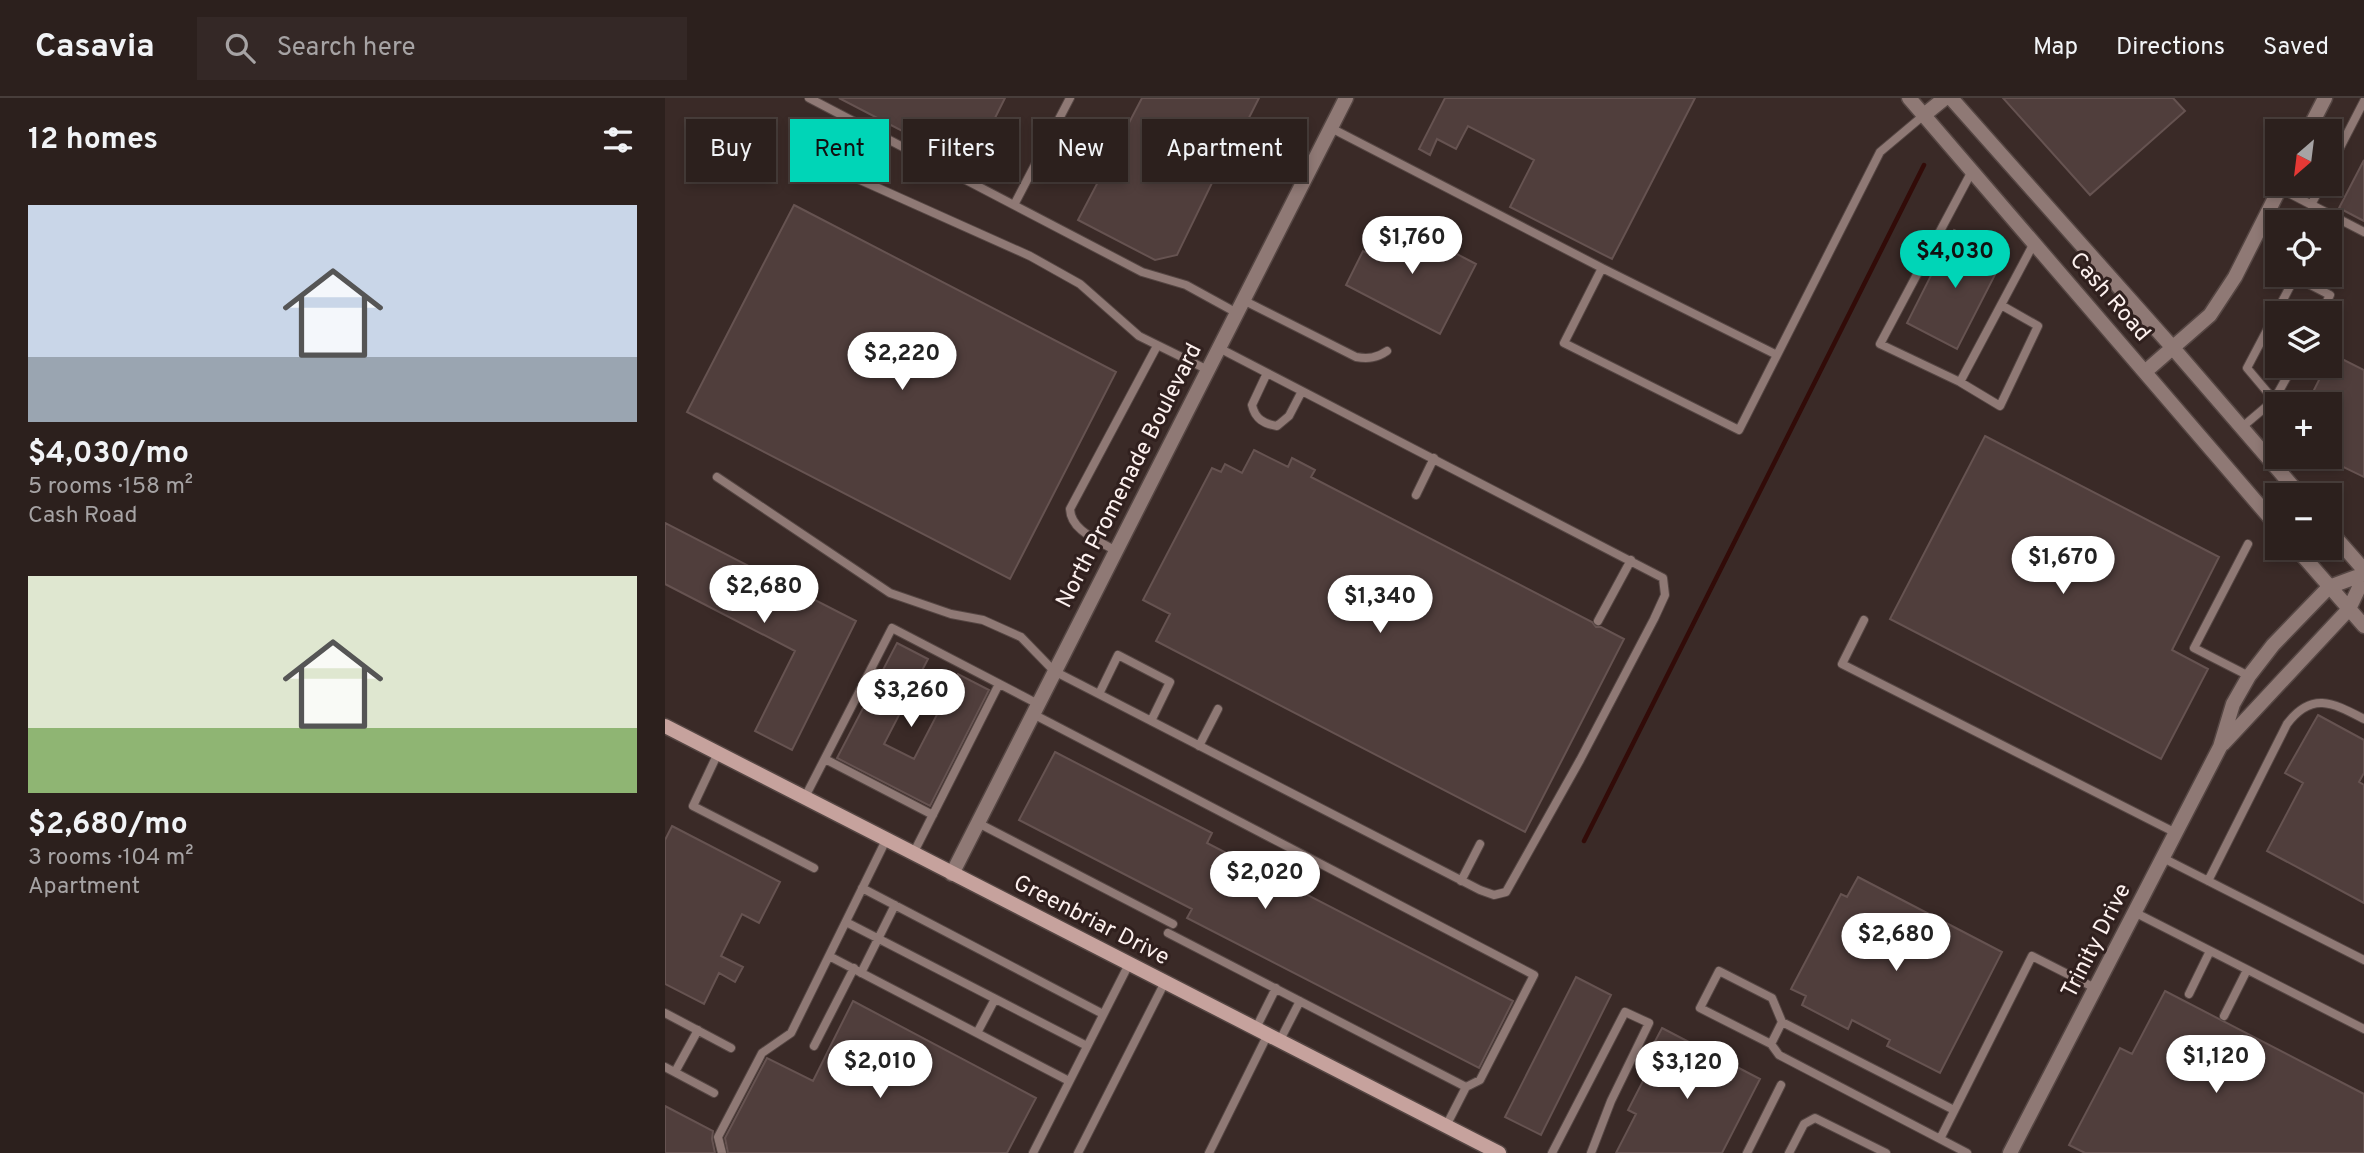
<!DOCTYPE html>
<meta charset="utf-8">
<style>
:root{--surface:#2c201d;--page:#342826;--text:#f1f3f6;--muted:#a6a3a4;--line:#483e3b;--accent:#00d5b7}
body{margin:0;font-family:Overpass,sans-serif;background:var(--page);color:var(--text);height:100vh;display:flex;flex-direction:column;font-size:26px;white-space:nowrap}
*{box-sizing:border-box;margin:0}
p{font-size:23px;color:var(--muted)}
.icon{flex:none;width:38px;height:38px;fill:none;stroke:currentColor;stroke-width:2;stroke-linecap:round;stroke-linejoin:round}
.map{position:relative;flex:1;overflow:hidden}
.panel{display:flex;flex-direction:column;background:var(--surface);width:665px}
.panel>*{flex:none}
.banner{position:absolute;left:21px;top:21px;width:665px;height:63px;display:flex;gap:14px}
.needle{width:46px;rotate:208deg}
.buttons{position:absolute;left:1600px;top:21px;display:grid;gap:14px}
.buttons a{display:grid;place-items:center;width:77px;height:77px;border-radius:0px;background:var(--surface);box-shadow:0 4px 10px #0003,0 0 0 2px var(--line);font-size:35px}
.price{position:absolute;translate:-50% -60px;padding:0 16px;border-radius:24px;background:#fff;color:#222;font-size:23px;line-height:46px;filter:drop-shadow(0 2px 4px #0008)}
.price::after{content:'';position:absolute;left:50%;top:42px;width:21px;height:16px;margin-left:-10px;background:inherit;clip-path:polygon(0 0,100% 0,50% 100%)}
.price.current{background:var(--accent);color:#111}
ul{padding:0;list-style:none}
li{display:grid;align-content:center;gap:14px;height:371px;padding:0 28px}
li span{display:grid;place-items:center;height:217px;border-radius:0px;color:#555}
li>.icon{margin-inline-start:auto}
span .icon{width:126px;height:126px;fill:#fffc;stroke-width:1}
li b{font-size:30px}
h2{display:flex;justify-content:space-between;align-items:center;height:84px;padding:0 28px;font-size:30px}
.tag{padding:0 24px;border-radius:0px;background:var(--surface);box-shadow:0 4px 10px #0003,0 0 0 2px var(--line);font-size:24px;line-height:63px}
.tag.current{background:var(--accent);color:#111}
header{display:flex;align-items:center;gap:42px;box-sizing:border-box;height:98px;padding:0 35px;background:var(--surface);border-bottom:2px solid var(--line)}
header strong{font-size:33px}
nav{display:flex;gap:38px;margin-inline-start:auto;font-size:24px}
.search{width:490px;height:63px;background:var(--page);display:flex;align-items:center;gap:18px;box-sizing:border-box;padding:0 24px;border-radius:0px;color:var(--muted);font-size:26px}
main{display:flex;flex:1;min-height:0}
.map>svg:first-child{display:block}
</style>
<header>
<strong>Casavia</strong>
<div class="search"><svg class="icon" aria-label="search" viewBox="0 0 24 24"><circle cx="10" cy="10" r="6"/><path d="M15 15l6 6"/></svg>Search here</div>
<nav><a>Map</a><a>Directions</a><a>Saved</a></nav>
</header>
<main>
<section class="panel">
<h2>12 homes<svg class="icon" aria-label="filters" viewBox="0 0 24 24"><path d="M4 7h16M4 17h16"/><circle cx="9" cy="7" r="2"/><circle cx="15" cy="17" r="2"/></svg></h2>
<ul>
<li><span style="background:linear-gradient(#c9d6e8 70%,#9aa5b1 0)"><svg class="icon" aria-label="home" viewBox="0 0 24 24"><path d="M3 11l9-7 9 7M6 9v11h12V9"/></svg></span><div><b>$4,030/mo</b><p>5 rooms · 158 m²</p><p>Cash Road</p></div></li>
<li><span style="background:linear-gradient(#dfe7d0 70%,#8fb573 0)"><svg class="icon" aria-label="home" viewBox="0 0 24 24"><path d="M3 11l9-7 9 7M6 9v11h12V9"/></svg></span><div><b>$2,680/mo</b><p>3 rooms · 104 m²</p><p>Apartment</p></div></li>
</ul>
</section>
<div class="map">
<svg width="1699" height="1055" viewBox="0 0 1699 1055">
<rect width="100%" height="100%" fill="#3a2a27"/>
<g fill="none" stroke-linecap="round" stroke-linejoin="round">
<path stroke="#320b08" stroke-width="4.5" d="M 919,743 L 1259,67"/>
</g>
<path fill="#503e3c" stroke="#665351" stroke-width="2" d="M 174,0 L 340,0 L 309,62 L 295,63 Z
M 477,0 L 594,0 L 557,73 L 545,77 L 547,85 L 512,157 L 490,162 L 413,122 Z
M 780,0 L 1030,0 L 947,161 L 845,109 L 869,62 L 803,28 L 791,51 L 772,41 L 765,57 L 754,51 Z
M 1338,0 L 1508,0 L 1520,13 L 1425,97 Z
M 1699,62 L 1699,123 L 1674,110 Z
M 129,107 L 451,274 L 345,481 L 22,314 Z
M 723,120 L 811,166 L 775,236 L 681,187 L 698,153 L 704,156 Z
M 1289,132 L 1327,151 L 1325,156 L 1337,163 L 1292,251 L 1242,225 Z
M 1667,256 L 1699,272 L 1699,379 L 1664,362 L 1664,306 L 1642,306 L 1661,268 L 1664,268 Z
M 1320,338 L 1554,459 L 1507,552 L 1543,571 L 1496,661 L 1225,521 Z
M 589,352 L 623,369 L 627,360 L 650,372 L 646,379 L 927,524 L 931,529 L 936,529 L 959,541 L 860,734 L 491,543 L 505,516 L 478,502 L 547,370 L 556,374 L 560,366 L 577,375 Z
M 0,425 L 191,523 L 127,652 L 90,633 L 130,553 L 0,486 Z
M 232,545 L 263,561 L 219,646 L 249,661 L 293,576 L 324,592 L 265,708 L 172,660 Z
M 1653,617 L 1699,642 L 1699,675 L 1694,684 L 1699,687 L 1699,805 L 1602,753 L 1638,685 L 1620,675 Z
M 390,654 L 547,735 L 542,745 L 848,903 L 814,970 L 522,820 L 527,811 L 354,722 Z
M 7,728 L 115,784 L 94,825 L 77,816 L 56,858 L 78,869 L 70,884 L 54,875 L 39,906 L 0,886 L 0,742 Z
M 1193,779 L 1337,854 L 1275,975 L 1222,948 L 1225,942 L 1187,922 L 1183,931 L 1137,907 L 1141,898 L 1126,891 L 1176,796 L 1182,799 Z
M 911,879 L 946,897 L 876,1037 L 840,1019 Z
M 1500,893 L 1699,996 L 1699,1055 L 1420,1055 L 1404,1047 L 1455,950 L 1467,956 Z
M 188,903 L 371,1000 L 342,1055 L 63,1055 L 60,1040 L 102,960 L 148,983 Z
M 997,930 L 1095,981 L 1057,1055 L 951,1055 L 971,1016 L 963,1012 L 994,952 L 987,949 Z
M 0,1008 L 48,1033 L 47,1041 L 50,1055 L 0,1055 Z"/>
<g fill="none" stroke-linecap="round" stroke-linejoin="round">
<defs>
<path id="lane" d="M 144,0 L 477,174 L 521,187 L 572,215
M 666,30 L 937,170 L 899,245 L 1074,332 L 1215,54 L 1259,17
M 164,68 L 365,158 L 415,186 L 474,238 L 543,272
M 1664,71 L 1699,3
M 1307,73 L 1215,246 L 1295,284 L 1335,308 L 1373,228 L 1336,207
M 1614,90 L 1699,134
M 349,107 L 405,0
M 1646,107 L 1657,86
M 937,170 L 1112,257
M 578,202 L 691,259 C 703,261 712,260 722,253
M 602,275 L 587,307 C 590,321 599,326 612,328 L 624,318 L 637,293
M 1295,284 L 1369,145
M 1609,302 L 1582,270 L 1630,179 L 1665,197 L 1656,215
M 1576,330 L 1609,302 L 1628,268
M 52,379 L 225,495 L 286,516 L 318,522 L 356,539 L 389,573 L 815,792 L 829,797 L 841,794 L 915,662 L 989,521 L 1000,497 L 998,480 L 554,250
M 751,397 L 769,360
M 1583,446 L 1529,550 L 1584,578
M 451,453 C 433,442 406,433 405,411 L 492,248
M 1199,522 L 1177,566 L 1511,735
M 933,523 L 966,462
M 434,596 L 453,557 L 505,584 L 486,623
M 368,616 L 869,877 L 815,982 L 801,989 L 781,1028
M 534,648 L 553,611
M 53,655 L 28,708 L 149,770
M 160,661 L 268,717
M 140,699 L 227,530 L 373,606
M 313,725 L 508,826
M 248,756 L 334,586
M 1498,760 L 1699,862
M 796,783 L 815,746
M 1543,783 L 1622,626 C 1647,593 1668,605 1699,621
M 197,790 L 438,916
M 1469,814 L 1699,931
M 181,824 L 422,948
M 503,835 L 801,989
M 164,858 L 404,983
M 196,875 L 230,807
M 1524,896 L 1545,853
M 0,915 L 66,950
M 1559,918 L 1582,872
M 591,930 L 611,890
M 312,935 L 330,901
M 615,942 L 635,903
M 1106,946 L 1117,924
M 149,948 L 189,870
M 0,969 L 49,995
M 10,974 L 33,932
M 1289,1012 L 1117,924 L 1107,900 L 1054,873 L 1035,910 L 1106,946 L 1114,957 L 1302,1055
M 1275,1041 L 1367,858 L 1430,890
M 57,1055 L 53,1039 L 97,955 L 126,935 L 221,742
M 368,1055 L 464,866
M 413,1055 L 500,884
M 544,1055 L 603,936
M 887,1055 L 960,914 L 984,925 L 946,1003 L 926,1055
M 1082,1055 L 1116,987
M 1124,1055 L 1139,1026 L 1150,1020 L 1221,1055"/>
<path id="street" d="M 1244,0 L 1612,428
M 1286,0 L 1508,250 L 1635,397
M 1259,17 L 1280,0
M 1643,33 L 1660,0
M 1481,273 L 1545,217 L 1570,179 L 1617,86
M 1664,432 L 1699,472
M 1631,450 L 1699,528
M 1558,646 L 1684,511 L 1699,479
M 287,776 L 681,0
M 1345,1055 L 1555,649 L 1568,606 L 1584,578 L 1608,547 L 1664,489 L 1699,476"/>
<path id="secondary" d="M 0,628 L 834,1055"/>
</defs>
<use href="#lane" stroke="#554643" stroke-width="10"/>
<use href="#street" stroke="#554643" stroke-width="17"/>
<use href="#secondary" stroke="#554643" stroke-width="17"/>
<use href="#lane" stroke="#8f7975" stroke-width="8"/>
<use href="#street" stroke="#8f7975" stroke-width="14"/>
<use href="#secondary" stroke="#c6a29d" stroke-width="14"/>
</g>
<g text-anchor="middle" stroke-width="6" stroke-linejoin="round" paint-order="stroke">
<g font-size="23" fill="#fdf1ef" stroke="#30201e">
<text transform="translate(1446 198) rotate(49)" y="8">Cash Road</text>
<text transform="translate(463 377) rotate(-63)" y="8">North Promenade Boulevard</text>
<text transform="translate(427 821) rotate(27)" y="8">Greenbriar Drive</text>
<text transform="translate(1430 842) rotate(-63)" y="8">Trinity Drive</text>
</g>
</g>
</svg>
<div class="buttons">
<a><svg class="needle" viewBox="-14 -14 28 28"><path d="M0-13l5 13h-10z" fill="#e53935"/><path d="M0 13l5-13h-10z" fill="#a6a3a4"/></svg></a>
<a><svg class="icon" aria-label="locate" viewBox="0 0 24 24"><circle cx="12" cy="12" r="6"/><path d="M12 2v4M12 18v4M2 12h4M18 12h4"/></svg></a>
<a><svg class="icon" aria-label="layers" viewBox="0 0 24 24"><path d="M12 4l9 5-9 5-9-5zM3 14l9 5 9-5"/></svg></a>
<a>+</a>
<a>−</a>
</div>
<b class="price" style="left:747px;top:178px">$1,760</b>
<b class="price current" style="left:1290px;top:192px">$4,030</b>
<b class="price" style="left:237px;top:294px">$2,220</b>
<b class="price" style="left:1398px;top:498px">$1,670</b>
<b class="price" style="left:99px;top:527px">$2,680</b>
<b class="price" style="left:715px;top:537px">$1,340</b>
<b class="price" style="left:246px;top:631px">$3,260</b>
<b class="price" style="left:600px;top:813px">$2,020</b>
<b class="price" style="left:1231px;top:875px">$2,680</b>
<b class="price" style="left:1551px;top:997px">$1,120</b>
<b class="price" style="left:215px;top:1002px">$2,010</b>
<b class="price" style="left:1022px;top:1003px">$3,120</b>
<div class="banner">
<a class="tag">Buy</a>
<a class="tag current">Rent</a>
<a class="tag">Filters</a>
<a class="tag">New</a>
<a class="tag">Apartment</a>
</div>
</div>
</main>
